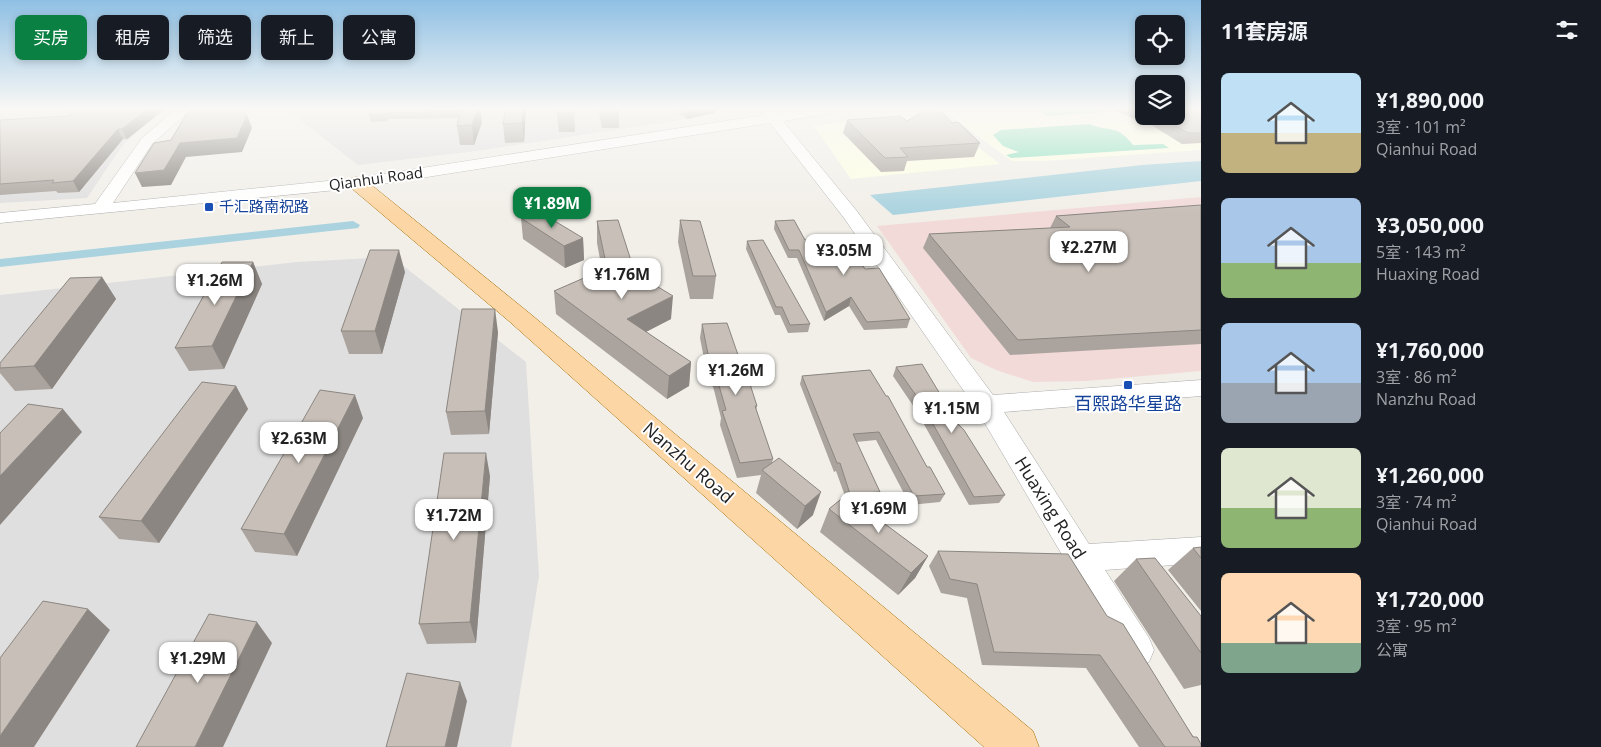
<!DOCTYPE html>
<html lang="zh">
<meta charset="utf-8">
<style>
:root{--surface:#171b24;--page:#20242c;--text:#f1f3f6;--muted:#9ea1a6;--accent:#0b8043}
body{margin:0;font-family:"Open Sans","Noto Sans SC",sans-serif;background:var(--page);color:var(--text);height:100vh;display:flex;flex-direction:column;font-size:19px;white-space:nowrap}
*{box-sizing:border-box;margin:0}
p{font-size:16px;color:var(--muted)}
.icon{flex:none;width:28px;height:28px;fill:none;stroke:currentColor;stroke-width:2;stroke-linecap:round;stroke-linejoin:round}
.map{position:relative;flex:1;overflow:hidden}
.panel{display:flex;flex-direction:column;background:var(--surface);width:400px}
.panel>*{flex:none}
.guide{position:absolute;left:15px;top:15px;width:475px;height:45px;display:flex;gap:10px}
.controls{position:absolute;left:1135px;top:15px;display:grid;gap:10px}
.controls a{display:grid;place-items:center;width:50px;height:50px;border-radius:8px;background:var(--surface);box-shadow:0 2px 8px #0003;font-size:25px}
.price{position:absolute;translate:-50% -42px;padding:0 11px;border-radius:10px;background:#fff;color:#222;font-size:16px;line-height:32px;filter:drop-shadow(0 1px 2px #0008)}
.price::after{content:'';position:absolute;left:50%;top:30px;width:15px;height:11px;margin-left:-8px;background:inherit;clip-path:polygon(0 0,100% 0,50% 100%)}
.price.on{background:var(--accent);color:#fff}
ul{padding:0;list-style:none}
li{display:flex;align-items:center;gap:15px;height:125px;padding:0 20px}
li span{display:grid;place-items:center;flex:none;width:140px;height:100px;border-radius:8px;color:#555}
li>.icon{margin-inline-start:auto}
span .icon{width:60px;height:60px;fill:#fffc;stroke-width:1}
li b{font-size:21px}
h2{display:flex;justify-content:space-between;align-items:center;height:60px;padding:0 20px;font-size:21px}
.pill{padding:0 18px;border-radius:8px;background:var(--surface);box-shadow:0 2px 8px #0003;font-size:18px;line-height:45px}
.pill.on{background:var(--accent);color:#fff}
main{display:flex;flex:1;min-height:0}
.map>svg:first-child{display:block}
</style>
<main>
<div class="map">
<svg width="1201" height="747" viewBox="0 0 1201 747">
<rect width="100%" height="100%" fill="#f2efe9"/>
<path fill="#e0dfdf" d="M 0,108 L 164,108 L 122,146 L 87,198 L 0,203 Z
M 285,108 L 719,108 L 714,113 L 687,119 L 484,150 L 358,165 Z
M 392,257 L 526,362 L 539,576 L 511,747 L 0,747 L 0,295 L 297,262 Z"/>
<path fill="#f2dad9" d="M 1201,197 L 1201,371 L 1086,381 L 1033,382 L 996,370 L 971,358 L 877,226 Z"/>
<path fill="#ffffe5" d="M 928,108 L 1000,164 L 851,179 L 814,126 Z
M 940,108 L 1144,108 L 1144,116 L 1176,116 L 1201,108 L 1201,150 L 1044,161 L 1012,161 Z"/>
<path fill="#88e0be" d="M 1035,108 L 1097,108 L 1103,112 L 1047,116 Z
M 1089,124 C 1111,133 1116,123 1133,145 L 1163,144 L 1169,148 L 1011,158 L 1006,155 L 1019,152 L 1003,146 L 993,135 L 1001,130 Z"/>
<path fill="#aad3df" d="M 1201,161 L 1201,181 L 893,215 L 870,195 L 1142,165 Z"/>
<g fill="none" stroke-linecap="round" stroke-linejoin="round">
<path fill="#aad3df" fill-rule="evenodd" d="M 353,221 L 360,225 L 358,228 L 0,267 L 0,259 Z"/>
<defs>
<path id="minor" d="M 177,108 L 193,108 L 152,144 L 113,203 L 357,178 L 764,115 L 758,108 L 772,108 L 777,113 L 810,108 L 846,108 L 839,112 L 783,121 L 856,210 L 993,395 L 1201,380 L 1201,396 L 1004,412 L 1089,544 L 1201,537 L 1201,563 L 1105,570 L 1149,638 L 1154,650 L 1149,662 L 1137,667 L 1125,662 L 977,410 L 844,218 L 770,123 L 357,188 L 0,223 L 0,213 L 95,204 L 142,138 Z"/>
<path id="major" d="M 357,177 L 364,179 L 528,312 L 1033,731 L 1039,747 L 984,747 L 510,322 L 350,187 L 347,183 L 350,179 Z"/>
</defs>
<use href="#minor" stroke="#a9a9a9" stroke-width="1"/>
<use href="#major" stroke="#a06b00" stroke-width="1"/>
<use href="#minor" fill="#fff" fill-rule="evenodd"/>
<use href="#major" fill="#fcd6a4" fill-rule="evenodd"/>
</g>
<path fill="#aba49e" d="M 36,108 L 166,108 L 127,139 L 123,139 L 79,192 L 58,193 L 56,191 L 0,195 L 0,120 L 70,116 L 70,110 Z
M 373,108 L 480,108 L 482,122 L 474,145 L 460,145 L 457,126 L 459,118 L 388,119 L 387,121 L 371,122 L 369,115 Z
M 526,108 L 524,142 L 505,143 L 503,124 Z
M 556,108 L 574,108 L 575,132 L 559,132 Z
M 598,108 L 619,108 L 619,128 L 602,128 Z
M 671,108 L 719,108 L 714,113 L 687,119 Z
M 1108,108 L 1144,108 L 1144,116 L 1176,116 L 1201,108 L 1201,143 L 1182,144 L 1153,126 Z
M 847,120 L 952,123 L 980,143 L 974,157 L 907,161 L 904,171 L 881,172 L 843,133 Z
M 1201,205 L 1201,344 L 1010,355 L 923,248 L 929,234 L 1050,228 L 1056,216 Z
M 521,218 L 583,238 L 584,260 L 565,268 L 523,239 Z
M 680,220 L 716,276 L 713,299 L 690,299 L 678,242 Z
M 597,221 L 635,273 L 671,319 L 646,332 L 691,362 L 689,386 L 667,399 L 556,314 L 554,291 L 602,270 L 597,243 Z
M 775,221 L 805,240 L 865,269 L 910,319 L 907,328 L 864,330 L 849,306 L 824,321 L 797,258 L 788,258 L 774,229 Z
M 747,241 L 810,324 L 808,332 L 788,333 L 780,315 L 775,315 L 746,249 Z
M 253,262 L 262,284 L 224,369 L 189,371 L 175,348 Z
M 405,272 L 382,354 L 349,354 L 341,331 Z
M 102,277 L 116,299 L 52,389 L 15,391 L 0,373 L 0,363 Z
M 702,324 L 747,381 L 757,406 L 756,411 L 773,459 L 772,463 L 813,515 L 797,529 L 756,493 L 761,475 L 737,478 L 720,425 L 721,418 L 714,390 L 708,373 L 707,374 L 700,338 Z
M 498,332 L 489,434 L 451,435 L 446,412 Z
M 896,367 L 1005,495 L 999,503 L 969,505 L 916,410 L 893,376 Z
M 870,370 L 927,467 L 945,494 L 940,502 L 910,505 L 876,440 L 856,442 L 880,492 L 876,501 L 855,502 L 928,556 L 915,578 L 898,595 L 820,532 L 829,509 L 845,496 L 836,471 L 834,472 L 800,384 L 802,376 Z
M 236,386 L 248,409 L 159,543 L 119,539 L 99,517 Z
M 363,418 L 297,556 L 255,552 L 241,529 Z
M 490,476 L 476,643 L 427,644 L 419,624 Z
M 1201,547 L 1201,611 L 1168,570 L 1193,548 Z
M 938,551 L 1107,616 L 1201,747 L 1139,747 L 1086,668 L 982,665 L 967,598 L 941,593 L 929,566 Z
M 1136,559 L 1201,616 L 1201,685 L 1184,689 L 1114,581 Z"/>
<path fill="#8b8681" d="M 149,108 L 166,108 L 127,139 L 122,129 Z
M 478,108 L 480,108 L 482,122 L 474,145 L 472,125 Z
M 524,108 L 526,108 L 524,142 L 522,123 Z
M 691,108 L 719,108 L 714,113 L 687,119 L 688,109 Z
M 247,115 L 252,128 L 242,152 L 186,157 L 171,185 L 142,187 L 135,173 L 180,143 Z
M 118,129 L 123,139 L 79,192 L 73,181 Z
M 583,238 L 584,260 L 565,268 L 564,246 Z
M 399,250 L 405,272 L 382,354 L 375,331 Z
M 253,262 L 262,284 L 224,369 L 212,346 Z
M 102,277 L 116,299 L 52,389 L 34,366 Z
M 673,296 L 671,319 L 626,342 L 627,319 Z
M 851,297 L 849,306 L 824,321 L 826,312 Z
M 495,309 L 498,332 L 489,434 L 485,411 Z
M 711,358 L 708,373 L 707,374 L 709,359 Z
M 691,362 L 689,386 L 667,399 L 669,376 Z
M 236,386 L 248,409 L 159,543 L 141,521 Z
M 355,395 L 363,418 L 297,556 L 284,534 Z
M 63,409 L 82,432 L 0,525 L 0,476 Z
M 486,453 L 490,476 L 476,643 L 470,622 Z
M 821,492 L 813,515 L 797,529 L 805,506 Z
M 928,556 L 915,578 L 898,595 L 911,573 Z
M 88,609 L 110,630 L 34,747 L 0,747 L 0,736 Z
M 257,622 L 272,643 L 223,747 L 195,747 Z
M 460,682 L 467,701 L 457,747 L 445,747 Z"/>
<path fill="#c7bfb8" stroke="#8b8681" d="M 70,108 L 149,108 L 122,129 L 118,129 L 73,181 L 52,183 L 54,180 L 0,184 L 0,120 L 70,116 Z
M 190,108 L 242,108 L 247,115 L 237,138 L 180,143 L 164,170 L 135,173 L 154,143 L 171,140 Z
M 373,108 L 461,108 L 460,111 L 386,113 L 385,115 L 369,115 Z
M 461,108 L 478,108 L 472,125 L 457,126 Z
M 506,108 L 524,108 L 522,123 L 503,124 Z
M 558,108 L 574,108 L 575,113 L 558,113 Z
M 602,108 L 619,108 L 619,109 L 602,109 Z
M 1176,108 L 1201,108 L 1201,133 L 1188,133 L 1158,116 L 1176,116 Z
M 931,110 L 944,114 L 952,123 L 958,122 L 980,143 L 900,148 L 908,157 L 885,158 L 847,120 L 901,116 L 907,121 L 923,111 Z
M 1201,205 L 1201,330 L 1018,340 L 929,234 L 1070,227 L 1056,216 Z
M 538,211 L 583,238 L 564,246 L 521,218 Z
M 618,220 L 635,273 L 673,296 L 627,319 L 691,362 L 669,376 L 554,291 L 607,268 L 597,221 Z
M 680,220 L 700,221 L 716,276 L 693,276 Z
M 794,220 L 805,240 L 844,237 L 865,269 L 879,268 L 910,319 L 867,322 L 851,297 L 826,312 L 799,250 L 789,250 L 775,221 Z
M 763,240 L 810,324 L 790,325 L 782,307 L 776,307 L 747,241 Z
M 370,250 L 399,250 L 375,331 L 341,331 Z
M 222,262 L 253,262 L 212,346 L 175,348 Z
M 102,277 L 34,366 L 0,368 L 0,363 L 70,278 Z
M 462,309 L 495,309 L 485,411 L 446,412 Z
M 727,323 L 747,381 L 749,381 L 757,406 L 755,406 L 773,459 L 740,463 L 722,411 L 726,410 L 716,375 L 711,358 L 709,359 L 702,324 Z
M 922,364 L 958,424 L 964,430 L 1005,495 L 974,497 L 920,401 L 896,367 Z
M 870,370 L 886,396 L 888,396 L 927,467 L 930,467 L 945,494 L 914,496 L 879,432 L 853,434 L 880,492 L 850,494 L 840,463 L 837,463 L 802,376 Z
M 202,382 L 236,386 L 141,521 L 99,517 Z
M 320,390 L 355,395 L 284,534 L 241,529 Z
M 28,404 L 63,409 L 0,476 L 0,433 Z
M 444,453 L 486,453 L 470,622 L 419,624 Z
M 779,458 L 821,492 L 805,506 L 762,470 Z
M 846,495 L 928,556 L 911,573 L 829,509 Z
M 1201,547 L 1201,558 L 1193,548 Z
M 938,551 L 1068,554 L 1107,616 L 1123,624 L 1193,737 L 1197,737 L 1201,744 L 1201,747 L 1165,747 L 1100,655 L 994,652 L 977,584 L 950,579 Z
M 1155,558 L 1201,616 L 1201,653 L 1136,559 Z
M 43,601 L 88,609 L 0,736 L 0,658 Z
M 209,614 L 257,622 L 195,747 L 136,747 Z
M 407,673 L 460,682 L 445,747 L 386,747 Z"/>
<linearGradient id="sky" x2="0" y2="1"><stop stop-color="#8fc0e4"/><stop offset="0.51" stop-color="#f9f8f5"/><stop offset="1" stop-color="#f9f8f5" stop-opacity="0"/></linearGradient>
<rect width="1201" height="213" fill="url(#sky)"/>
<g fill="#1a4fb4" stroke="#fff" stroke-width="2">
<rect x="204" y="202" width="10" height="10" rx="2.5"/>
<rect x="1123" y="380" width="10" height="10" rx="2.5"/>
</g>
<g text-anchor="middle" stroke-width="4" stroke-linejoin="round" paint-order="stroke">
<g font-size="15" fill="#222" stroke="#fff">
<text transform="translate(376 179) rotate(-8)" y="5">Qianhui Road</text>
</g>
<g font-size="15" fill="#164399" stroke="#fff" text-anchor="start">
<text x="219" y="212">千汇路南祝路</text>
</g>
<g font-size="18" fill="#164399" stroke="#fff">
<text x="1128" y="410">百熙路华星路</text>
</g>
<g font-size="18" fill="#222" stroke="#fff">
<text transform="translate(688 463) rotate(41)" y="6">Nanzhu Road</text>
<text transform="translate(1050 508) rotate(58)" y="6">Huaxing Road</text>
</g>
</g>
</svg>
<div class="controls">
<a><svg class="icon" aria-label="locate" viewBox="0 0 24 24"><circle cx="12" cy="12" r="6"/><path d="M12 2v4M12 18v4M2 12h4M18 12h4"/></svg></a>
<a><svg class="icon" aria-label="layers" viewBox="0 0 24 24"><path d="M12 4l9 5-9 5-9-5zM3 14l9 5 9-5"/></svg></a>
</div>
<b class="price on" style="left:552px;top:229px">¥1.89M</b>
<b class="price" style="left:1089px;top:273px">¥2.27M</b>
<b class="price" style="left:844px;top:276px">¥3.05M</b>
<b class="price" style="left:622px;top:300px">¥1.76M</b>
<b class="price" style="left:215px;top:306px">¥1.26M</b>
<b class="price" style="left:736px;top:396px">¥1.26M</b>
<b class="price" style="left:952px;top:434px">¥1.15M</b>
<b class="price" style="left:299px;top:464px">¥2.63M</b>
<b class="price" style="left:879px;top:534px">¥1.69M</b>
<b class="price" style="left:454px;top:541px">¥1.72M</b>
<b class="price" style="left:198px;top:684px">¥1.29M</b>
<div class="guide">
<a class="pill on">买房</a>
<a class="pill">租房</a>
<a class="pill">筛选</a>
<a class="pill">新上</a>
<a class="pill">公寓</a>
</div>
</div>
<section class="panel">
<h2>11套房源<svg class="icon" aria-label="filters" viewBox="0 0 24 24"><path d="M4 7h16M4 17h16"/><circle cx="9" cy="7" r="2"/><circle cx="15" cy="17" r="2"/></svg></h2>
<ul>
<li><span style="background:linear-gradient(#bfe0f5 60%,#c2b280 0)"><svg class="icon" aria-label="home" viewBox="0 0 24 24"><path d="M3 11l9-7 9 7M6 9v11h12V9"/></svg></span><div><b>¥1,890,000</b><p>3室 · 101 m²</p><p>Qianhui Road</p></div></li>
<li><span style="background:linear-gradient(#a9c7e8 65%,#8fb573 0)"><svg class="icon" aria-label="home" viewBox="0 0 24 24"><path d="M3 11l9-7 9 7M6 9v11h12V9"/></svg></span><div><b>¥3,050,000</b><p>5室 · 143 m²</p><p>Huaxing Road</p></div></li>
<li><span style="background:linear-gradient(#a9c7e8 60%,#9aa5b1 0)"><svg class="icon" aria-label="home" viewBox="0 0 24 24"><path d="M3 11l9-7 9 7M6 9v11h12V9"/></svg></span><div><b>¥1,760,000</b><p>3室 · 86 m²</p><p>Nanzhu Road</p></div></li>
<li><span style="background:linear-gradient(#dfe7d0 60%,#8fb573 0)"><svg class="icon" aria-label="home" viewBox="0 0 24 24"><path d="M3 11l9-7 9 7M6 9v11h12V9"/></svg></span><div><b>¥1,260,000</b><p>3室 · 74 m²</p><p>Qianhui Road</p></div></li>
<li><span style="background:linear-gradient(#ffd9b3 70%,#7fa58c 0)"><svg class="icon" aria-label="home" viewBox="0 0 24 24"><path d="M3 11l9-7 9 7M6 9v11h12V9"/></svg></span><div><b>¥1,720,000</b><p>3室 · 95 m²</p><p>公寓</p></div></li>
</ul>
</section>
</main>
